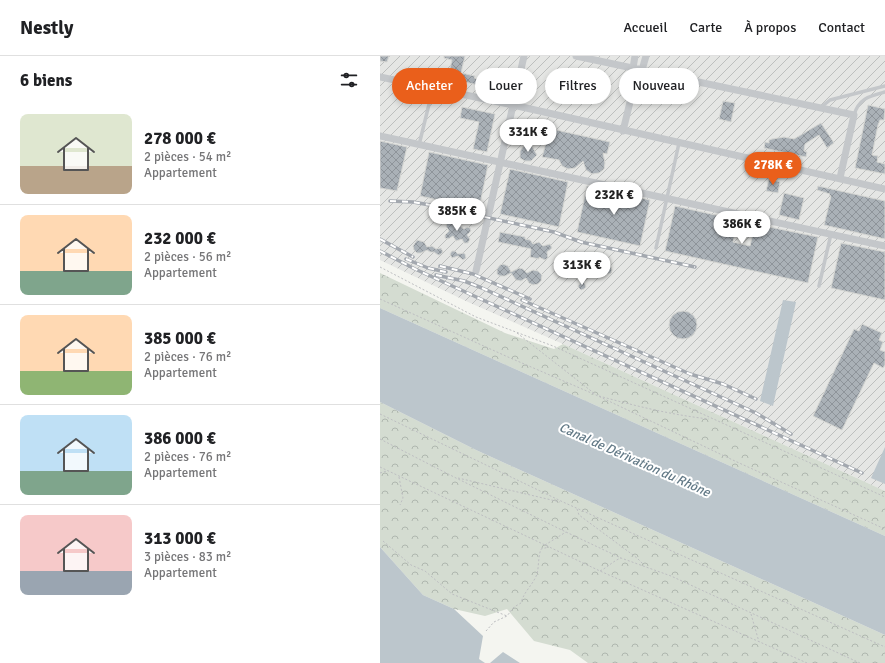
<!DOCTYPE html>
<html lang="fr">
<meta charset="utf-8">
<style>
:root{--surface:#fff;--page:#f2f2f2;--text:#202124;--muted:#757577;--line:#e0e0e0;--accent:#ea5f1b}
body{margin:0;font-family:Signika,sans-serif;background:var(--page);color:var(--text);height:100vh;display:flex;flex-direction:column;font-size:15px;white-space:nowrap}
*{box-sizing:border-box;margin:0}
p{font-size:13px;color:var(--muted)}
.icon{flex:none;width:22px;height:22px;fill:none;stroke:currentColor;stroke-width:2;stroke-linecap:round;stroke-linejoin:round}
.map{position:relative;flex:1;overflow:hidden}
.details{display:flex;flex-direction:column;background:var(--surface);width:380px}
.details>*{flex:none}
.banner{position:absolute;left:12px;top:12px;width:380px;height:36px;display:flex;gap:8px}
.price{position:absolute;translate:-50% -34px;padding:0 9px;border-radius:14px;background:#fff;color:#222;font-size:13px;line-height:26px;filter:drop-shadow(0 1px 2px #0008)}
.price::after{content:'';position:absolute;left:50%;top:24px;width:12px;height:9px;margin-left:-6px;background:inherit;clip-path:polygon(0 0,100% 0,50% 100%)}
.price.on{background:var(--accent);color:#fff}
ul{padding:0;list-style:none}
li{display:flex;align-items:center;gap:12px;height:100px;padding:0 20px}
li+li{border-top:1px solid var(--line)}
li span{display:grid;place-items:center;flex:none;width:112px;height:80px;border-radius:8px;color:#555}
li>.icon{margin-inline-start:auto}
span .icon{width:48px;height:48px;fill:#fffc;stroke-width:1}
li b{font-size:17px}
h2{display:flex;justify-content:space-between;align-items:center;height:48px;padding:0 20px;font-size:17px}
.tag{padding:0 14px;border-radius:18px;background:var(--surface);box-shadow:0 2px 6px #0003;font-size:14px;line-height:36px}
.tag.on{background:var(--accent);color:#fff}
header{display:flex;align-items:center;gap:24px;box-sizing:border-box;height:56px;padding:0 20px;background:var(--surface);border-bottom:1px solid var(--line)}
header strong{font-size:19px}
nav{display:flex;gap:22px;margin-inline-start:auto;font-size:14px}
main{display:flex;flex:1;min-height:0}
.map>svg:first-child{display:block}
</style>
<header>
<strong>Nestly</strong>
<nav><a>Accueil</a><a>Carte</a><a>À propos</a><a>Contact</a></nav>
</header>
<main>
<section class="details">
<h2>6 biens<svg class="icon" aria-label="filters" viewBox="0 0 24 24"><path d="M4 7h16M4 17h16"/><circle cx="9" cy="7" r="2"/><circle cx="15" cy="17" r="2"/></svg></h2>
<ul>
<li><span style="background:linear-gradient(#dfe7d0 65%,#b9a48a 0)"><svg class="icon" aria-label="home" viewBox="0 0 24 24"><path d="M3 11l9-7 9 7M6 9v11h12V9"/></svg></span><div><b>278 000 €</b><p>2 pièces · 54 m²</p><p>Appartement</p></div></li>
<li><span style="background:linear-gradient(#ffd9b3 70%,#7fa58c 0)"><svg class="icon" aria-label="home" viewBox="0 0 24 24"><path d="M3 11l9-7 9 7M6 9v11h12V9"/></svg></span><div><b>232 000 €</b><p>2 pièces · 56 m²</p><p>Appartement</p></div></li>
<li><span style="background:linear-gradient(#ffd9b3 70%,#8fb573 0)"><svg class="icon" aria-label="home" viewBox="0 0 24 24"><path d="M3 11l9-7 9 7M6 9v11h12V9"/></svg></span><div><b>385 000 €</b><p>2 pièces · 76 m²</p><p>Appartement</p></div></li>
<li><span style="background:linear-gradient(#bfe0f5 70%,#7fa58c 0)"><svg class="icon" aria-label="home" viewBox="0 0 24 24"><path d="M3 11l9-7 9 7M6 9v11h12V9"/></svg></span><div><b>386 000 €</b><p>2 pièces · 76 m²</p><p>Appartement</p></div></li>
<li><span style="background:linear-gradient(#f6c9c9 70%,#9aa5b1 0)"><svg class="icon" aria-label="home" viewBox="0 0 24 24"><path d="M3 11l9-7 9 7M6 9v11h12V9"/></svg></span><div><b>313 000 €</b><p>3 pièces · 83 m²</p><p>Appartement</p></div></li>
</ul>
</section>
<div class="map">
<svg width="505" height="607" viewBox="0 0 505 607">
<defs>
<pattern id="industrial-furrows" width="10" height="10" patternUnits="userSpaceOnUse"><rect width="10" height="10" fill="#e5e6e4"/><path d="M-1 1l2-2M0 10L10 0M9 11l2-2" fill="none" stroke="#bdbfbe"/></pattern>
<pattern id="forest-crowns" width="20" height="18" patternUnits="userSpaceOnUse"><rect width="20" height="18" fill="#d4dcd1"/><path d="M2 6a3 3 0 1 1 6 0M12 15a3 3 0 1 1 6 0" fill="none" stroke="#afb7af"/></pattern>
<pattern id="building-cross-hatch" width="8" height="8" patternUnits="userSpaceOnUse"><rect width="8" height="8" fill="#aab1b7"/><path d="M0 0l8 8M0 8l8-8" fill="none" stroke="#8e949a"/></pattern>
</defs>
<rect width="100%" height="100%" fill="#f4f5f0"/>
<path fill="url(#industrial-furrows)" d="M 0,0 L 505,0 L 505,435 L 183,288 L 88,246 L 0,204 Z"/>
<path fill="url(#forest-crowns)" d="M 0,217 L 125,277 L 174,293 L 183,288 L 505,435 L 505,480 L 0,252 Z
M 0,346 L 96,394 L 505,579 L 505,607 L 208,607 L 190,594 L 154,585 L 127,553 L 105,560 L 74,553 L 43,539 L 0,491 Z"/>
<path fill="#bcc6cc" d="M 403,244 L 416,246 L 393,350 L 380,345 Z
M 0,252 L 505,480 L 505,579 L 96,394 L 0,346 Z
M 505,391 L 505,428 L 491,422 Z
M 0,491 L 43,539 L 74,553 L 103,580 L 99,603 L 105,607 L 0,607 Z
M 123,596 L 140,607 L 110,607 Z"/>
<path fill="url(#building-cross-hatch)" stroke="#d5d6d3" d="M 0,0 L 9,0 L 7,6 L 0,5 Z
M 64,0 L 85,0 L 81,17 L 95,20 L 94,22 L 113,27 L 111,32 L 68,22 L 72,4 L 64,2 Z
M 343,45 L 355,47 L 351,66 L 339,63 Z
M 488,49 L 505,53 L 504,64 L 500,64 L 498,69 L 492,99 L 498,100 L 497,106 L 505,108 L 505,118 L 475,112 Z
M 82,51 L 115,58 L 107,96 L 93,93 L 99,66 L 80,62 Z
M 145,67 L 230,86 L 227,98 L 223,97 L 225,107 L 224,113 L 219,117 L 212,118 L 206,114 L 203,105 L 195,112 L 188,113 L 182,110 L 179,104 L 162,101 L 166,87 L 141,81 Z
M 441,67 L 454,87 L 447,92 L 439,79 L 425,88 L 424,95 L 427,96 L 426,101 L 384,92 L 385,86 L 389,87 L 389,84 L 392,83 L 404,81 L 414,83 Z
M 0,85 L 27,91 L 17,135 L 0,132 Z
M 150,87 L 157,99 L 151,105 L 145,105 L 140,102 L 140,95 L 143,91 Z
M 49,96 L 108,109 L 99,153 L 40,140 Z
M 130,113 L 188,126 L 179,171 L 120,158 Z
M 389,123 L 400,126 L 398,137 L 386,135 Z
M 207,130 L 270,144 L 260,190 L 197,176 Z
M 438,130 L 505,145 L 505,183 L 444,169 L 451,140 L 449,139 L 450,138 L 437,134 Z
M 404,137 L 424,142 L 419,164 L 399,159 Z
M 295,150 L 358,164 L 353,186 L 370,190 L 375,168 L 438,181 L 428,227 L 285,195 Z
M 69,162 L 75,164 L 75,168 L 80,170 L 84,173 L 87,171 L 90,172 L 91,175 L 87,179 L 90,183 L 88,187 L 84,187 L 82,183 L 76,185 L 73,180 L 68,183 L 65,182 L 65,179 L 69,175 L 66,170 Z
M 120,176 L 145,181 L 145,183 L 150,184 L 153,188 L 159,186 L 163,190 L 170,188 L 172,192 L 167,196 L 168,202 L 165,204 L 159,201 L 159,203 L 150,201 L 151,193 L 118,186 Z
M 37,184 L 44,186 L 47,191 L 52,190 L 56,193 L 61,192 L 63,196 L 60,199 L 58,199 L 54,196 L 50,196 L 47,194 L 41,197 L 37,197 L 34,194 L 33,190 Z
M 461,187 L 505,196 L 505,244 L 451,232 Z
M 72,195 L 75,195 L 78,198 L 84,197 L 85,198 L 86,202 L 83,204 L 78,200 L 72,202 L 70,198 Z
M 208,204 L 211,209 L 206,215 L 208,221 L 203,225 L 200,220 L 201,217 L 205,214 L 203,207 Z
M 123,208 L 128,210 L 131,216 L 139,212 L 143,213 L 147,217 L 153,214 L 158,215 L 162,219 L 161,225 L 158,228 L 153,229 L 149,227 L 146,222 L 141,225 L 136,224 L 131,217 L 125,220 L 120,220 L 117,218 L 117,213 L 120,209 Z
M224 214a4 4 0 1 1 8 0a4 4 0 1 1-8 0Z
M 203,224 L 206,231 L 204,233 L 201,234 L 199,232 L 198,230 Z
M289 269a14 14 0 1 1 28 0a14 14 0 1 1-28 0Z
M 482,268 L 502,277 L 499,284 L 503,286 L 500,294 L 505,296 L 505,309 L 503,312 L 494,307 L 462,374 L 433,360 L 474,273 L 479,275 Z"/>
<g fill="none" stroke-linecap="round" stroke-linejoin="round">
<path stroke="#bdbec1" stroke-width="1" stroke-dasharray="2 2" stroke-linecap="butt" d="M 0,211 L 96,261 L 173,290 L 505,441
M 0,243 L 128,301 L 216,339 L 357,406 L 505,473
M 137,277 L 215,338
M 219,340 C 256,350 292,359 329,363
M 0,358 L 183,446 L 505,591
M 0,383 L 76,422 L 186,476 L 241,502 L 291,520 L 480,607
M 0,411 L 220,515 L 427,607
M 0,417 L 7,415
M 19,421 L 23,442 L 20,449
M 78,422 L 180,446
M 197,453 L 199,459 L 257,502 L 264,509
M 3,485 L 31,509 L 45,515 L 72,538 L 127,560
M 165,489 L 186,476
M 220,515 C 228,511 233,505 241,502
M 371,558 L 379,586
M 106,575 L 114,566 L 127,560 L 134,551 L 141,547 C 144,535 153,529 157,518 C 159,510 158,501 161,493 L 169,491"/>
<path stroke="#c4c7ca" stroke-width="3.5" d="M 440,52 L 450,44 L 505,30
M 474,59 C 479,42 490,40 505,36
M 39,89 L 53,32
M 276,192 L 299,87
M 439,230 L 451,178"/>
<path stroke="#c4c7ca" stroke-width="7" d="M 196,0 L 474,59 L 460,122
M 253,12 L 255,0
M 262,14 L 266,0
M 0,21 L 133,49 L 505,133
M 243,75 L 258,13
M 0,80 L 505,190
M 96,215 L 144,0"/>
<defs>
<path id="rail" d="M 10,145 L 33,146 L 50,149 L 174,176 L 201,186 L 315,211
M 0,183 L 33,201
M 0,195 L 35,213 L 482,417
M 26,203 L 48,212 L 66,216
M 60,210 L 93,218 L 150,243
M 56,219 L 84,225 L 102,232 L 376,357 L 411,378
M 142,244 L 310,318 L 343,328 L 376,343"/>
</defs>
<use href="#rail" stroke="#a3a8af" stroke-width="3.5"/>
<use href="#rail" stroke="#fff" stroke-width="2" stroke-dasharray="6" stroke-linecap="butt"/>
</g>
<g text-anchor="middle" stroke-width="4" stroke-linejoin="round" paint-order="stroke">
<g font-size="13" font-style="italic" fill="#637a87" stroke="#fff">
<text transform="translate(255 403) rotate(24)" y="5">Canal de Dérivation du Rhône</text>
</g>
</g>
</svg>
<b class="price" style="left:148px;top:97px">331K €</b>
<b class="price on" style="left:393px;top:130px">278K €</b>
<b class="price" style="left:234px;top:160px">232K €</b>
<b class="price" style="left:77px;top:176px">385K €</b>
<b class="price" style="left:362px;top:189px">386K €</b>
<b class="price" style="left:202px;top:230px">313K €</b>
<div class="banner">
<a class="tag on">Acheter</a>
<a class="tag">Louer</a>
<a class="tag">Filtres</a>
<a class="tag">Nouveau</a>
</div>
</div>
</main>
